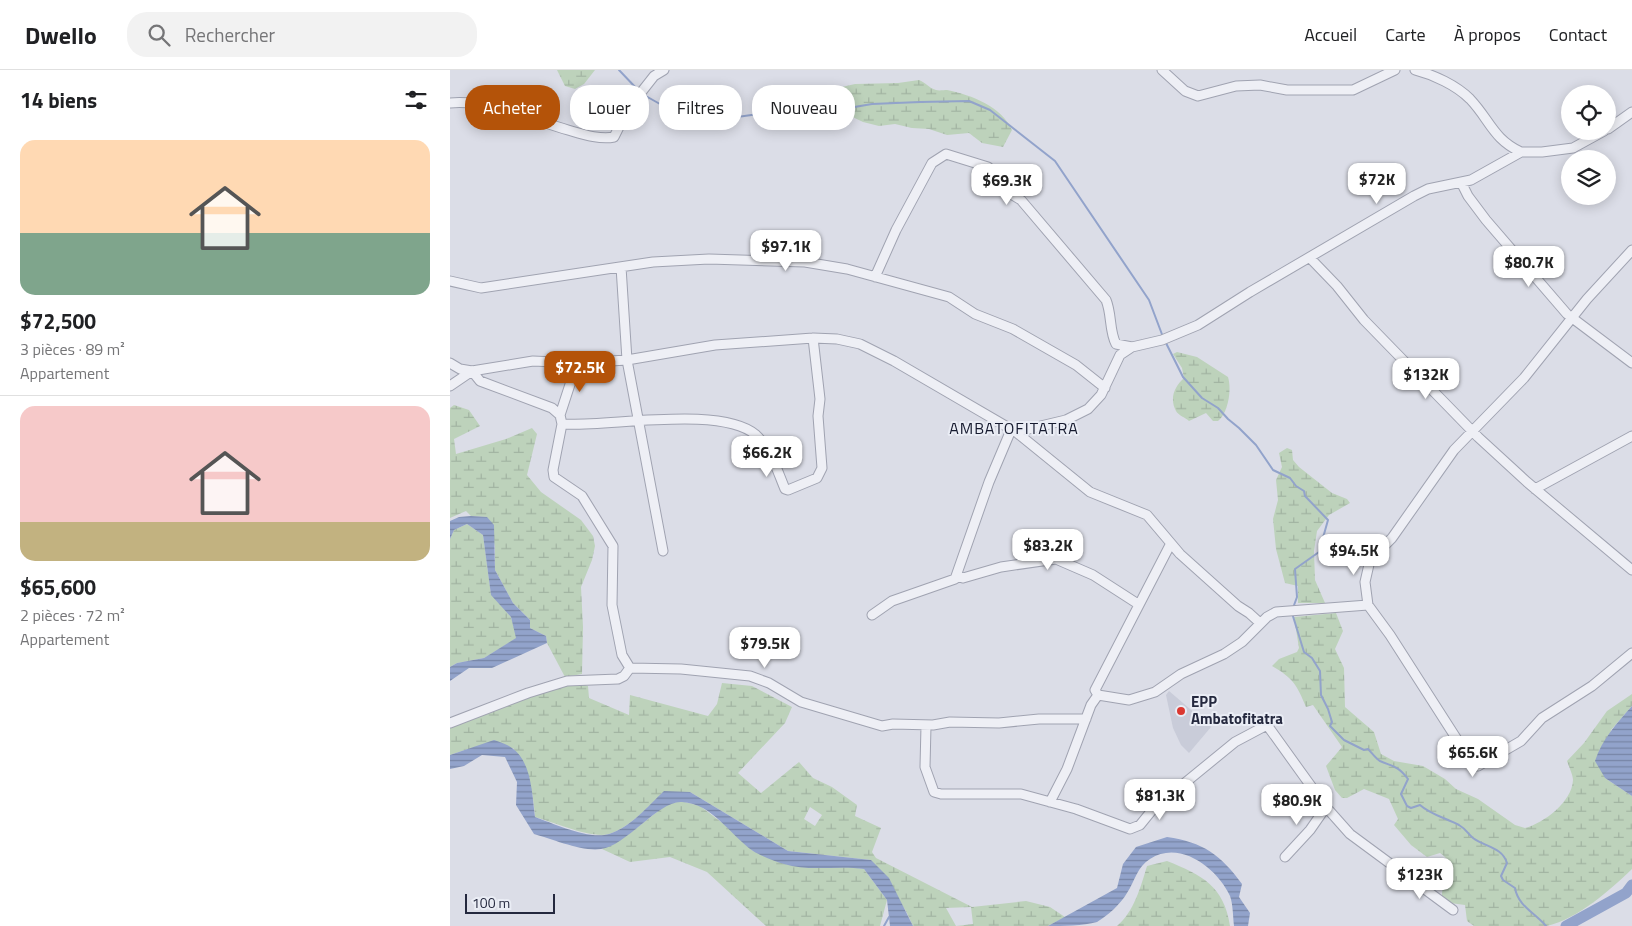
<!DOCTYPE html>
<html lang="fr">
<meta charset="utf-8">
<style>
:root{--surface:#fff;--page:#f2f2f2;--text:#202124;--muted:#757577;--line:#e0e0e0;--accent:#b45309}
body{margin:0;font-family:"Titillium Web",sans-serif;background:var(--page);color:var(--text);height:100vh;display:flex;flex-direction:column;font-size:19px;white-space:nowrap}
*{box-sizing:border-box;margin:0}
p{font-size:16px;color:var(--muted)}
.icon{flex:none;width:28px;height:28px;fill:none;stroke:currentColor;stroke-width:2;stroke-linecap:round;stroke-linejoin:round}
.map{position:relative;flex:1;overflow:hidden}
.side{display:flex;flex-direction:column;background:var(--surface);width:450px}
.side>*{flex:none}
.banner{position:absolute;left:15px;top:15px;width:475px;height:45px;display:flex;gap:10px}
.tools{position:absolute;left:1111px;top:15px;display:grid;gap:10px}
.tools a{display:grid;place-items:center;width:55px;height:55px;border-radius:50%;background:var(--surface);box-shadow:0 2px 12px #0003;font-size:25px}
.scale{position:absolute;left:15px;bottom:12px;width:90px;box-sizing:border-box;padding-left:5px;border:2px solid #24283e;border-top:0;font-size:14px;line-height:18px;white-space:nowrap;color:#24283e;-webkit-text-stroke:4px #eaedf5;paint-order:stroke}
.price{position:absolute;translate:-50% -42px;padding:0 11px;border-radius:10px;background:#fff;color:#222;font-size:16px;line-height:32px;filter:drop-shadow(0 1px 2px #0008)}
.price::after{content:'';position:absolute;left:50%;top:30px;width:15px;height:11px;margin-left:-8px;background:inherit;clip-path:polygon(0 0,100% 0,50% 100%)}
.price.on{background:var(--accent);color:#fff}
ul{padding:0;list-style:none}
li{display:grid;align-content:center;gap:10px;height:265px;padding:0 20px}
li+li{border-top:1px solid var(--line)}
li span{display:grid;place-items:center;height:155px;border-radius:15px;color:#555}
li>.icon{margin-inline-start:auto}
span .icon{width:90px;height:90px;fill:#fffc;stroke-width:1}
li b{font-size:21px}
h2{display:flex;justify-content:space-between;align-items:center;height:60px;padding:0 20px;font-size:21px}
.pill{padding:0 18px;border-radius:20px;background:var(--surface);box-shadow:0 2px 12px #0003;font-size:18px;line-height:45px}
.pill.on{background:var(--accent);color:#fff}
header{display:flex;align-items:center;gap:30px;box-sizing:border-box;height:70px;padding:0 25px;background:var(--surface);border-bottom:1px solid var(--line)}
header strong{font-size:24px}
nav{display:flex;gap:28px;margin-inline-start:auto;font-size:18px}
.search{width:350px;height:45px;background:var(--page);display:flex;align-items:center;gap:12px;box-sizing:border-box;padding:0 18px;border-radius:20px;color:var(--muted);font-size:19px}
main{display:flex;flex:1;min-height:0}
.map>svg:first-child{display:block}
</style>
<header>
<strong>Dwello</strong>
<div class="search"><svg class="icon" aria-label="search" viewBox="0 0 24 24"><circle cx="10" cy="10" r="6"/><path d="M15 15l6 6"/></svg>Rechercher</div>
<nav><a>Accueil</a><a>Carte</a><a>À propos</a><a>Contact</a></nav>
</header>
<main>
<section class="side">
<h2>14 biens<svg class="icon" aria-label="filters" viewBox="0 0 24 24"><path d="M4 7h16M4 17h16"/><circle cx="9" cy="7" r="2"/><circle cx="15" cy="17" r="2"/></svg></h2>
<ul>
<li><span style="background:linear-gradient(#ffd9b3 60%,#7fa58c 0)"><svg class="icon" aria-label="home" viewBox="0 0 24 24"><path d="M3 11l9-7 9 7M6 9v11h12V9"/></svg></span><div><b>$72,500</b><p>3 pièces · 89 m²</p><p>Appartement</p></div></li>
<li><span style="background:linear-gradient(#f6c9c9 75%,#c2b280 0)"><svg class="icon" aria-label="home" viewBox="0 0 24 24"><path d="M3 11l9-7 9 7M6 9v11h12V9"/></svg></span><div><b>$65,600</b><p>2 pièces · 72 m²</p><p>Appartement</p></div></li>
</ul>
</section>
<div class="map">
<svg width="1182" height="856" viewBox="0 0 1182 856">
<defs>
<pattern id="wetland-marsh" width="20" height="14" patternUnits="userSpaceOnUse" patternTransform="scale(1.25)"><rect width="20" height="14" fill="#bdd2bb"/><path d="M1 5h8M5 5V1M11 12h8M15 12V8" fill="none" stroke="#a2b4a2"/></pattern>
<pattern id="water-rules" width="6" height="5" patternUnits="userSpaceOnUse" patternTransform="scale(1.25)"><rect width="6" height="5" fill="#92a3cb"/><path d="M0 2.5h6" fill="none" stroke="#7785a6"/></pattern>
</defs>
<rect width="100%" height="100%" fill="#dbdde7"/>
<path fill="#c9ccd9" d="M 719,621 L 761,657 L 739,683 L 731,675 L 723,658 L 716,625 Z"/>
<path fill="url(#wetland-marsh)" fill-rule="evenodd" d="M 107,0 L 145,0 L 134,14 L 125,19 L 115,16 Z
M 469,10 C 475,12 479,18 486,20 C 489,21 494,20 497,20 C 522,25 552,37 562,60 L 553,77 L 532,73 L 519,63 L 497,65 L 479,59 L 462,58 L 445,54 L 429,56 L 413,52 L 390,41 L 389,24 L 392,17 L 405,14 L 448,13 Z
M 727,282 L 747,287 L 778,307 C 782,320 778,343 768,351 L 763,351 L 756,343 L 739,351 C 736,348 728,345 726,341 C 719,328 725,316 734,308 L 732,298 L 723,284 Z
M 4,335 L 19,340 L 30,356 L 4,369 L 6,384 L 56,369 L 82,358 L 87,364 L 77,405 L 91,422 L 131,450 L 143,466 L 145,476 L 142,490 L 131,517 L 133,557 L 132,604 L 115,607 L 97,573 L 96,566 L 80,558 L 80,550 L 63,533 L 45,500 L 45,477 L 37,447 L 21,446 L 16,441 L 0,448 L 0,338 Z
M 837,378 L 842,380 L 843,390 L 849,397 L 882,423 L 897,429 L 900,433 L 879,445 L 867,461 L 864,481 L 865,510 L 875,533 L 848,533 L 848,516 L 835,513 L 826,479 L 823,449 L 828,430 L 826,410 L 832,397 L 829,383 Z
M 17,454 L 33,465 L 41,524 L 61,547 L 67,568 L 34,588 L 7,593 L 0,597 L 0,469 L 4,460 Z
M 886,543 L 893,561 L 885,579 L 894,598 L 895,637 L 924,662 L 931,684 L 944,691 L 973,696 L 995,709 L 1006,719 L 1028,729 L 1065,755 L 1075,758 C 1094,753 1122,732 1123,710 C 1123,705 1119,697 1117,691 L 1134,673 L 1157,641 L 1182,624 L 1182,636 L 1161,660 L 1155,708 L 1182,726 L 1182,799 C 1159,821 1129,848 1097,856 C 1081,856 1042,856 1024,856 L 1017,851 L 1015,835 L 1000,833 L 992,828 C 990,809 1013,799 990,783 L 977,787 L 961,775 L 944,755 L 948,749 L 939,729 L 914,719 L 897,728 L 892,728 L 885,720 L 876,696 L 892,677 L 863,635 L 856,637 C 847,615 843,608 822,596 L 829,589 L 847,582 L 849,578 L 844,547 Z
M 127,612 L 138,616 L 139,628 L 179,645 L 180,625 L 258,646 L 267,634 L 272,613 L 302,616 L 342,637 L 335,653 L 288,703 L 311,723 L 349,692 L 363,708 L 382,717 L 407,735 L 405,746 L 431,758 L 422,782 L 426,788 L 522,837 L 576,831 L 600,837 L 615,847 L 598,856 L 463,856 L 456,841 L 421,790 L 338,781 L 240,722 L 214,722 C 198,736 181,757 159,764 C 142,769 103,752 85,747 C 83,721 79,699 63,678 L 18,679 L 0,685 L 0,658 L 105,618 ZM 360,737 L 372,745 L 365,756 L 354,749 ZM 521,837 L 523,854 L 506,856 L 496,838 Z
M 231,731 L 250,736 L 279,758 L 303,781 L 368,797 L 395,796 L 414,799 L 437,830 L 430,856 L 316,856 L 257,802 L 220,787 L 180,792 L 152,779 L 179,764 L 217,734 Z
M 717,791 C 752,805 774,816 780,856 L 667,856 C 684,842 691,816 697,796 Z"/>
<path fill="url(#water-rules)" d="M 21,446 L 37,447 L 44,455 L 45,500 L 63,533 L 80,550 L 80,558 L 96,566 L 97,573 L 42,598 L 19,598 L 0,611 L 0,597 L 7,593 L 34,588 L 66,568 L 61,547 L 41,525 L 33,465 L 17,454 L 4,460 L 0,469 L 0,451 L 9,447 Z
M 1182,636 L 1182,726 L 1155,708 L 1145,691 C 1152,669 1167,653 1182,636 Z
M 44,670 C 49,672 57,674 62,678 C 82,692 82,725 85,747 C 105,754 139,770 159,764 C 181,757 198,736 214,721 L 240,722 L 338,781 L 421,790 L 439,808 L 463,856 L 440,856 L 437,830 L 414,799 C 388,795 359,802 334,794 C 325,791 311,786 303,781 C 279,764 263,734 232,732 C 209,730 176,776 151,779 C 133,782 102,769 84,764 L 66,735 L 67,712 L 55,687 L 32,685 L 14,696 L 0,699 L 0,685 Z
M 717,767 C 753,772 771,785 792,814 L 789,827 L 800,843 L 798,856 L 784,856 C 783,847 783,834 780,826 C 768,799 730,769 700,789 C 687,797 685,811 677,823 C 670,835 658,845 647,852 C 633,856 613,856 598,856 L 667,818 L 673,794 L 686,777 Z"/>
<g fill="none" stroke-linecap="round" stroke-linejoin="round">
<path stroke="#92a3cb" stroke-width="2" d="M 169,0 L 188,20
M 194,25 L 217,38 L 227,29 L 239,30 L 248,39 L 280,48 L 351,38 L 387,40 L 422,34 L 470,32 L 519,31 L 540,40 L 605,91 L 699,230 L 713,267
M 715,271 L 733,307 L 752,328 L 768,338 L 778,349 L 789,358 L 806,375 L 823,400 L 840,408 L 846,416 L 854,421 L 855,426 L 878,450 L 869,482 L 845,499 L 847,527 L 843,538
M 842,543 L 854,582 L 862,588 L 870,601 L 871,625 L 878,639 L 882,652 L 880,656 L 894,670 L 914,680 L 918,679 C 922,683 926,689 930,691 C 944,697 948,696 958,709 L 951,724 L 957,736 L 961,738 L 970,735 C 981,745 996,748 1009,755 C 1016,759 1018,764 1023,768 C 1035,777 1052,777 1057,793 L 1051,806 L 1053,810 L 1065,818 C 1068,836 1085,843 1096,856
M 434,856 L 439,847"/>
<path stroke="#92a3cb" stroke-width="11" d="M 1116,856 L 1176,823 L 1182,815"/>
<defs>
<path id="minor" d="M 712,0 L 735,21 L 748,26 L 786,16 L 810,15 L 837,20 L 903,20 L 945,0
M 965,0 C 984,5 1006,15 1020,29 C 1040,50 1043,69 1071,82
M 0,33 C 36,29 83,50 118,60 C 132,64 150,70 164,67 L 178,39 L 204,6 L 214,0
M 1158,59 L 1182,42
M 1011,112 L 1018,126 L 1036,150 L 1117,244 L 1182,293
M 860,188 L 887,216 L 914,250 L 1028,367 L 1077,412 L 1182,500
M 171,197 L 177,290 L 213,481
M 425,207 L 446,160 L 482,93 L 496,84 L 538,97 L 551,110 L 556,121 L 571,130 L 656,230 C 662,244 659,261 666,274 L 682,277
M 0,211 L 31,218 L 203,192 L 259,189 L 355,192 L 397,199 L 499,227 L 525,244 L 563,259 L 626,295 L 655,318
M 0,293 L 10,299 L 22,301 L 83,291 L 127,293 L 177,290 L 265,275 L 363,268 L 387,269 L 410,274 L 444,291 L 566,362 L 616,350 L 638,339 L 651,325 L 670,285 L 682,277 L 712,270 L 748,255 L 800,222 L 964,126 L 978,119 L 1021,110 L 1071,82 L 1092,82 L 1123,78 L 1154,61
M 0,316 L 22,301 L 30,311 L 102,338 L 110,345 L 112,354 L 103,400 L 104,407 L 132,426 L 163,476 L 162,535 L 172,585 L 180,598
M 110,345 L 127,293
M 112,354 C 159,357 271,335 306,365 C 321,379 327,400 335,419 L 338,420 L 367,408 L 372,398 L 368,346 L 370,329 L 363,268
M 566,362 L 640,422 L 697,445 L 730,484 L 788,536 L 799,543 L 810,553
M 1085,419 L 1182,366
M 507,506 L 513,508 L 551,497 L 606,489 L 643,505 L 688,534
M 918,535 L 940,565 L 1024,696 L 1028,696 L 1071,671 L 1092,648 L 1142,616 L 1182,583
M 422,545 L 442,531 L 505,509 L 539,412 L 561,360
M 648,625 L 645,620 L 720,475
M 0,653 L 78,623 L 117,611 L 168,609 L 174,606 L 180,598 L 231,599 L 300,606 L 319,613 L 351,632 L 432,656 L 443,654 L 483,655 L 500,652 L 549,653 L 589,649 L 636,649
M 476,656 L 475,697 L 484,722 L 491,724 L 571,724 L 626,739 L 680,759 L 690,755 L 703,739 L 785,672 L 817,655 L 876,737 L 900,764 L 1003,840
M 600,732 L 617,699 L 641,635 L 648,625 L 679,630 L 705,622 L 731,604 L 774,584 L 792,572 L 817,547 L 826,542 L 918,535 L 915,512 L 920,490 L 942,468 L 1004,380 L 1074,308 L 1137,229 L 1182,180
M 835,787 L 860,760 L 876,737"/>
</defs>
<use href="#minor" stroke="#a0a3b1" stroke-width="11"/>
<use href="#minor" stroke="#eeeff5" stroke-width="9"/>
</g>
<circle fill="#db3831" stroke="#eaedf5" stroke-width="2" cx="731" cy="641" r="5"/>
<g text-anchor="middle" stroke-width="4" stroke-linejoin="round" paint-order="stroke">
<g font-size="15" font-weight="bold" fill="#24283e" stroke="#eaedf5" text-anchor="start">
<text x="741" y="637">EPP<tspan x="741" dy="17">Ambatofitatra</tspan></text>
</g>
<g font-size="16" letter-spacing="1" fill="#161a2f" stroke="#eaedf5">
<text x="564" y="364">AMBATOFITATRA</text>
</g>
</g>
</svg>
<div class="tools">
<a><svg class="icon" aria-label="locate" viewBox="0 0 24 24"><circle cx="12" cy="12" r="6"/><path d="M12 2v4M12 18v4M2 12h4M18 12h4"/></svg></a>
<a><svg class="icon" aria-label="layers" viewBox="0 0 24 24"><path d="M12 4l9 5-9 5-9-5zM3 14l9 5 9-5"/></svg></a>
</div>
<div class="scale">100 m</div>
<b class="price" style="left:927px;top:135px">$72K</b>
<b class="price" style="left:557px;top:136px">$69.3K</b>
<b class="price" style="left:336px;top:202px">$97.1K</b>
<b class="price" style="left:1079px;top:218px">$80.7K</b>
<b class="price on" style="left:130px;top:323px">$72.5K</b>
<b class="price" style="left:976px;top:330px">$132K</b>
<b class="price" style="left:317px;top:408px">$66.2K</b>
<b class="price" style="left:598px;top:501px">$83.2K</b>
<b class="price" style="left:904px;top:506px">$94.5K</b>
<b class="price" style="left:315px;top:599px">$79.5K</b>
<b class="price" style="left:1023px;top:708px">$65.6K</b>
<b class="price" style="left:710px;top:751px">$81.3K</b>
<b class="price" style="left:847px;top:756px">$80.9K</b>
<b class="price" style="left:970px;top:830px">$123K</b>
<div class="banner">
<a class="pill on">Acheter</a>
<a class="pill">Louer</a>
<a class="pill">Filtres</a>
<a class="pill">Nouveau</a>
</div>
</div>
</main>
